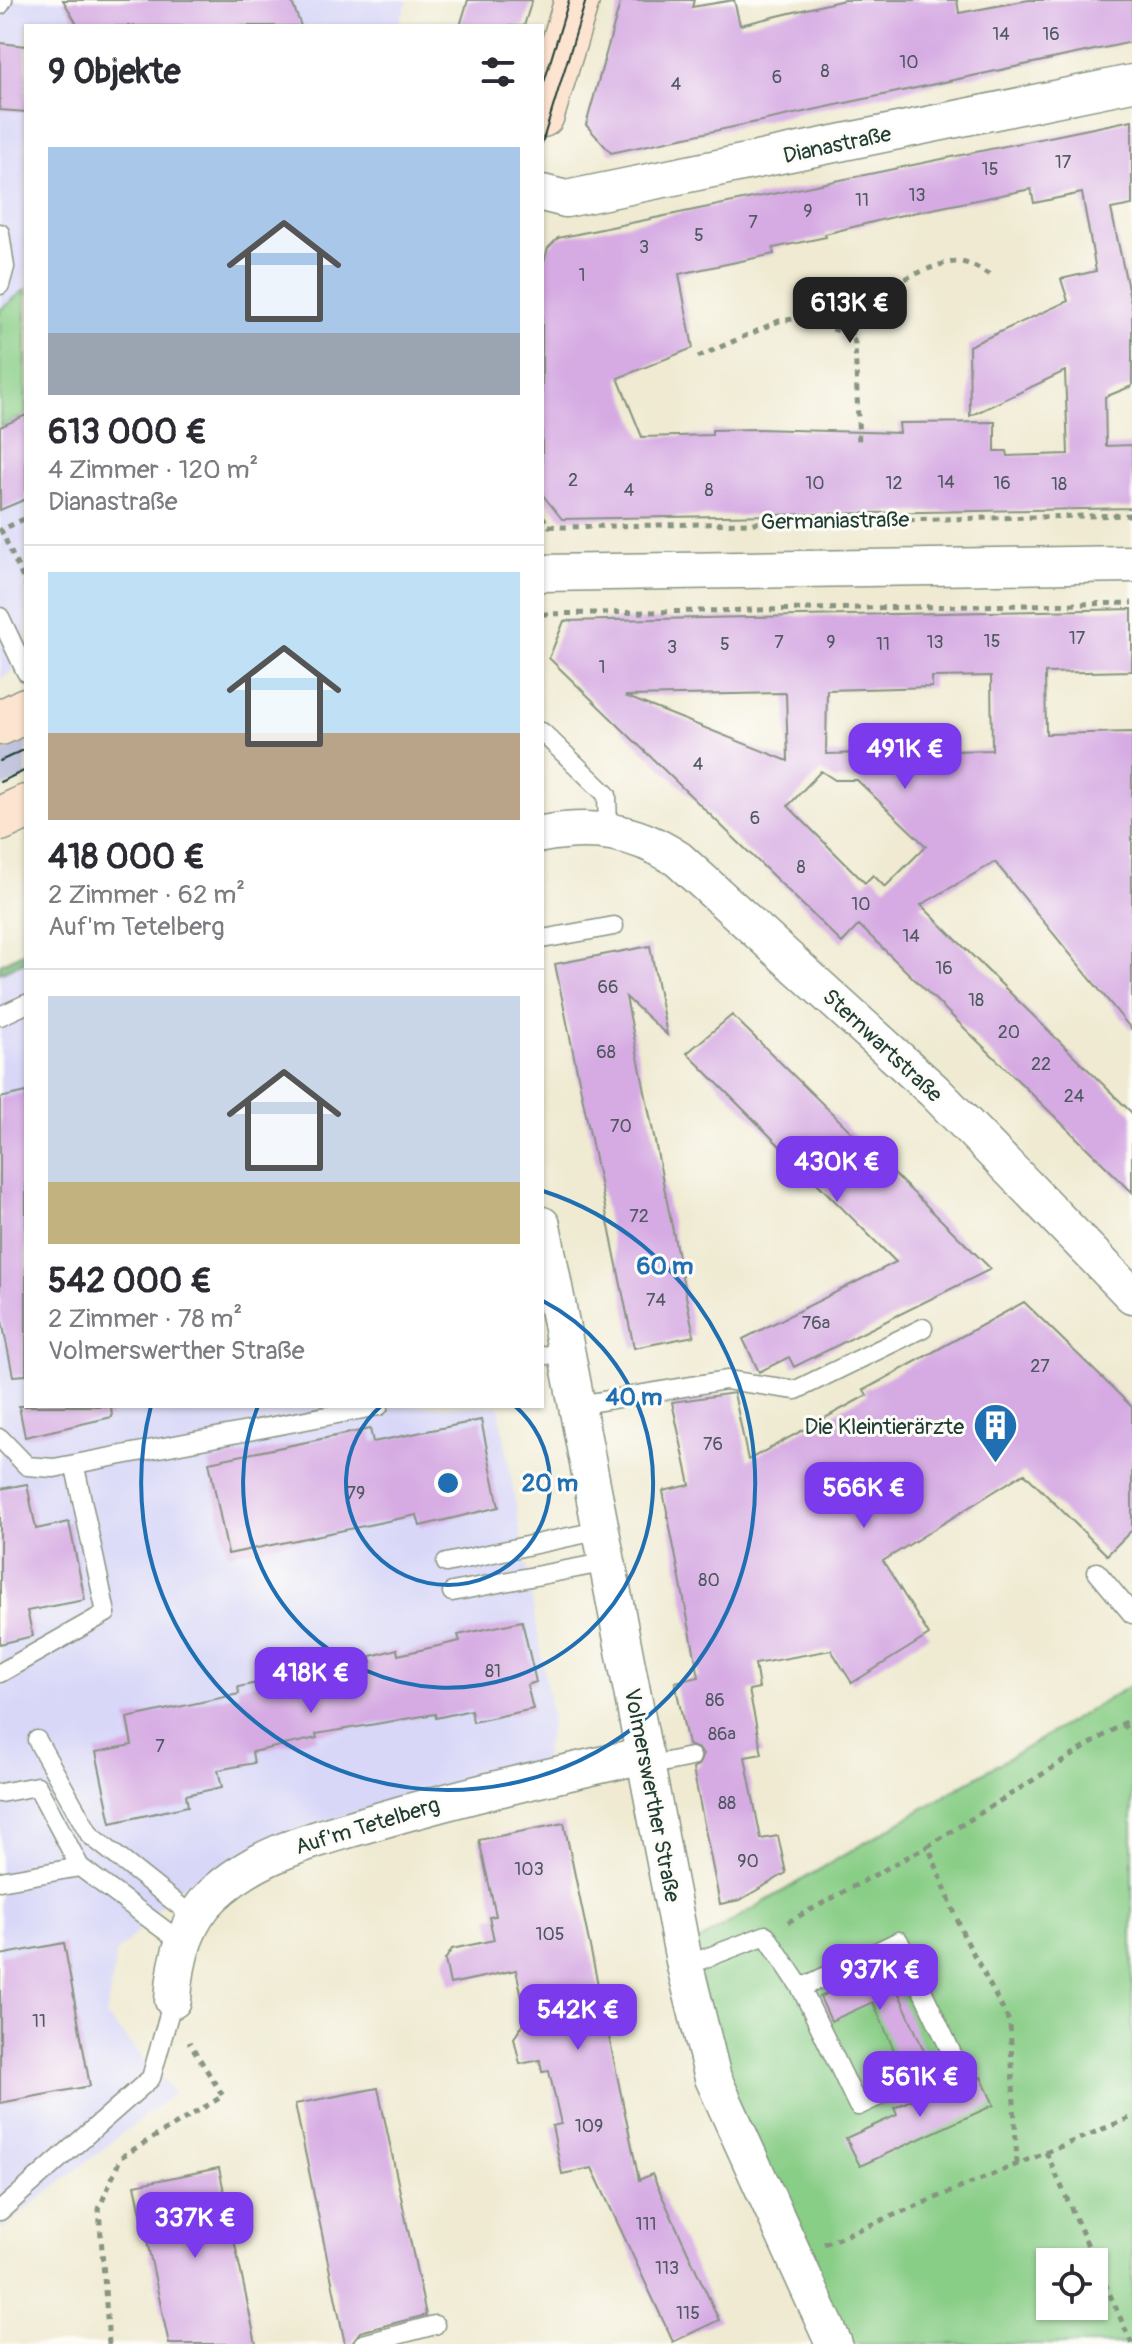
<!DOCTYPE html>
<html lang="de">
<meta charset="utf-8">
<style>
:root{--surface:#fff;--page:#f2f2f3;--text:#2b2b33;--muted:#7c7c81;--line:#e1e1e2;--accent:#7c3aed}
body{margin:0;font-family:Pangolin,sans-serif;background:var(--page);color:var(--text);height:100vh;display:flex;flex-direction:column;font-size:30px;white-space:nowrap}
*{box-sizing:border-box;margin:0}
p{font-size:26px;color:var(--muted)}
.icon{flex:none;width:44px;height:44px;fill:none;stroke:currentColor;stroke-width:2;stroke-linecap:round;stroke-linejoin:round}
.map{position:relative;flex:1;overflow:hidden}
.drawer{position:absolute;left:24px;top:24px;width:520px;height:1384px;display:flex;flex-direction:column;background:var(--surface);border-radius:0px;box-shadow:0 2px 6px #0004}
.drawer>*{flex:none}
.tools{position:absolute;left:1036px;top:2248px;display:grid;gap:16px}
.tools a{display:grid;place-items:center;width:72px;height:72px;border-radius:0px;background:var(--surface);box-shadow:0 2px 6px #0004;font-size:40px}
.price{position:absolute;translate:-50% -68px;padding:0 18px;border-radius:16px;background:var(--accent);color:#fff;font-size:26px;line-height:52px;filter:drop-shadow(0 2px 4px #0008)}
.price::after{content:'';position:absolute;left:50%;top:48px;width:24px;height:18px;margin-left:-12px;background:inherit;clip-path:polygon(0 0,100% 0,50% 100%)}
.price.current{background:#222;color:#fff}
ul{padding:0;list-style:none}
li{display:grid;align-content:center;gap:16px;height:424px;padding:0 24px}
li+li{border-top:2px solid var(--line)}
li span{display:grid;place-items:center;height:248px;border-radius:0px;color:#555}
li>.icon{margin-inline-start:auto}
span .icon{width:144px;height:144px;fill:#fffc;stroke-width:1}
li b{font-size:34px}
h2{display:flex;justify-content:space-between;align-items:center;height:96px;padding:0 24px;font-size:34px}
.map>svg:first-child{display:block}
</style>
<div class="map">
<svg width="1132" height="2344" viewBox="0 0 1132 2344">
<rect width="100%" height="100%" fill="#fdfcf7"/>
<filter id="ink" filterUnits="userSpaceOnUse"><feTurbulence type="fractalNoise" baseFrequency=".0125" numOctaves="2"/><feDisplacementMap in="SourceGraphic" scale="16" xChannelSelector="R" yChannelSelector="G"/><feConvolveMatrix kernelMatrix="1 2 1 2 8 2 1 2 1" color-interpolation-filters="sRGB"/></filter>
<filter id="wash" filterUnits="userSpaceOnUse"><feTurbulence type="fractalNoise" baseFrequency=".006" numOctaves="4" result="noise"/><feDisplacementMap in="SourceGraphic" scale="32" xChannelSelector="R" yChannelSelector="G"/><feGaussianBlur stdDeviation="1.8" result="paint"/><feColorMatrix in="noise" values="0 0 0 0 0 0 0 0 0 0 0 0 0 0 0 0 0 1.4 0 .05"/><feComposite in="paint" operator="in"/></filter>
<g filter="url(#wash)">
<rect width="100%" height="100%" fill="#efead1"/>
<path fill="#d8d7f8" d="M 0,0 L 408,0 L 398,26 L 26,26 L 26,662 L 0,679 Z
M 26,961 L 26,1406 L 499,1406 L 552,1716 L 544,1759 L 271,1836 L 176,1890 L 116,1954 L 106,2016 L 174,2093 L 0,2230 L 0,973 Z"/>
<path fill="#bfc2dd" d="M 26,741 L 26,777 L 0,789 L 0,753 Z"/>
<path fill="#89ce87" stroke="#54865e" stroke-width="2" fill-rule="evenodd" d="M 26,289 L 26,415 L 0,427 L 0,310 Z
M 1132,1685 L 1132,2344 L 848,2344 L 721,2071 L 690,1946 ZM 1050,2262 L 1094,2262 L 1094,2306 L 1050,2306 Z"/>
<path fill="#6eb174" stroke="#467754" stroke-width="2" d="M 26,951 L 26,961 L 0,973 L 0,964 Z"/>
<g id="blocks">
<path fill="#d6abe3" fill-rule="evenodd" d="M 63,0 L 291,0 L 301,26 L 78,26 Z
M 468,0 L 532,0 L 524,26 L 460,26 Z
M 621,0 L 694,0 L 692,7 L 734,0 L 740,25 L 844,0 L 957,0 L 959,13 L 1029,0 L 1132,0 L 1132,42 L 611,153 L 586,125 Z
M 0,43 L 26,46 L 26,112 L 0,110 Z
M 1132,120 L 1132,205 L 1111,209 L 1132,308 L 1132,386 L 1105,397 L 1106,446 L 1132,445 L 1132,508 L 562,519 L 542,494 L 542,269 L 548,248 L 558,238 ZM 1031,189 L 1034,203 L 1082,193 L 1096,271 L 1061,279 L 1068,301 L 969,346 L 970,416 L 1065,371 L 1068,454 L 1008,456 L 1007,451 L 995,451 L 995,422 L 899,423 L 900,433 L 757,429 L 712,430 L 712,435 L 642,437 L 618,378 L 693,348 L 679,274 L 774,254 L 773,248 L 826,237 L 825,234 L 893,217 Z
M 26,415 L 26,499 L 0,510 L 0,427 Z
M 1132,609 L 1132,671 L 1045,673 L 1046,734 L 1132,732 L 1132,1030 L 995,862 L 921,905 L 1132,1113 L 1132,1192 L 859,925 L 842,943 L 549,658 L 564,621 ZM 991,676 L 992,750 L 826,754 L 827,690 L 932,687 L 932,677 ZM 786,693 L 788,761 L 625,696 ZM 821,771 L 835,780 L 857,780 L 926,846 L 885,887 L 873,875 L 865,883 L 788,806 Z
M 650,946 L 667,1035 L 626,997 L 694,1336 L 634,1348 L 555,964 Z
M 732,1015 L 939,1218 L 991,1269 L 794,1367 L 789,1357 L 759,1372 L 743,1339 L 896,1262 L 687,1053 Z
M 26,1092 L 26,1375 L 13,1376 L 0,1311 L 0,1098 Z
M 1024,1302 L 1132,1407 L 1132,1530 L 1107,1555 L 1024,1473 L 883,1561 L 929,1635 L 852,1683 L 831,1650 L 755,1664 L 759,1688 L 749,1690 L 762,1754 L 745,1757 L 761,1839 L 778,1836 L 786,1873 L 740,1900 L 720,1904 L 693,1769 L 699,1765 L 703,1755 L 699,1749 L 688,1745 L 675,1682 L 699,1677 L 663,1491 L 690,1485 L 672,1402 L 734,1393 L 748,1460 L 867,1395 L 864,1390 Z
M 19,1406 L 111,1406 L 112,1417 L 25,1437 Z
M 481,1420 L 499,1507 L 420,1526 L 417,1515 L 228,1554 L 209,1462 L 370,1429 L 373,1442 Z
M 27,1484 L 36,1529 L 69,1522 L 85,1600 L 27,1611 L 33,1636 L 0,1644 L 0,1489 Z
M 522,1621 L 536,1682 L 527,1685 L 533,1709 L 473,1722 L 471,1710 L 436,1718 L 435,1714 L 316,1734 L 317,1738 L 252,1752 L 254,1763 L 218,1770 L 222,1787 L 186,1795 L 188,1806 L 111,1823 L 96,1752 L 132,1745 L 127,1718 L 239,1694 L 238,1687 L 281,1678 L 279,1673 L 307,1667 L 308,1673 L 372,1662 L 371,1656 L 397,1649 L 398,1655 L 460,1641 L 458,1635 Z
M 564,1823 L 639,2180 L 652,2174 L 719,2320 L 673,2342 L 592,2168 L 562,2174 L 552,2126 L 561,2124 L 549,2071 L 542,2072 L 540,2060 L 520,2064 L 514,2038 L 527,2019 L 516,1970 L 450,1984 L 445,1960 L 452,1949 L 494,1940 L 489,1917 L 496,1916 L 479,1840 Z
M 64,1943 L 90,2086 L 0,2103 L 0,1955 Z
M 886,1964 L 928,2060 L 903,2071 L 873,2002 L 831,2021 L 820,1997 Z
M 981,2077 L 994,2105 L 860,2166 L 846,2138 L 897,2115 L 894,2108 L 915,2098 L 913,2093 L 938,2082 L 943,2094 Z
M 378,2088 L 426,2315 L 360,2332 L 351,2344 L 345,2344 L 295,2104 Z
M 219,2168 L 256,2344 L 169,2344 L 135,2185 Z"/>
</g>
</g>
<g filter="url(#ink)">
<use href="#blocks" fill-opacity="0" stroke="#879482" stroke-width="2"/>
<g fill="none" stroke-linecap="round" stroke-linejoin="round">
<defs>
<path id="lane" d="M 0,5 L 3,0
M 0,233 L 5,267 L 0,285
M 0,617 L 26,672
M 542,732 L 607,795 L 608,829
M 542,939 L 614,926
M 0,1016 L 26,1004
M 542,1356 L 567,1351
M 578,1405 L 726,1380 L 796,1390 L 923,1328
M 0,1438 L 27,1466 L 54,1468 L 379,1406
M 446,1563 L 602,1530
M 1097,1572 L 1132,1614
M 452,1592 L 608,1562
M 0,1673 L 106,1613 L 75,1467
M 37,1740 L 90,1835 L 196,1919
M 647,1766 L 691,1757
M 0,1793 L 37,1786 L 80,1867 L 182,1943
M 0,1881 L 80,1867
M 685,1966 L 766,1935 L 801,1988 L 899,1941 L 955,2060 L 858,2106 L 801,1988
M 0,2211 L 151,2078 L 173,2000
M 363,2344 L 435,2325"/>
<path id="street" d="M 542,193 L 566,199 L 1132,83
M 542,573 L 1132,564
M 542,834 C 593,825 634,830 678,859 L 934,1091 L 1132,1295
M 542,1225 L 685,1966 L 713,2078 L 834,2344
M 173,2000 C 175,1963 184,1922 213,1895 C 258,1852 320,1838 378,1821 C 466,1795 555,1775 645,1755"/>
<path id="secondary" d="M 542,115 L 577,0
M 0,723 L 26,710
M 0,819 L 26,807"/>
</defs>
<use href="#lane" stroke="#879482" stroke-width="21"/>
<use href="#street" stroke="#879482" stroke-width="39"/>
<use href="#secondary" stroke="#879482" stroke-width="47"/>
<path stroke="#879482" stroke-width="5" stroke-dasharray="6 6" stroke-linecap="butt" d="M 851,335 C 851,324 852,315 860,306 C 874,292 935,262 955,262 C 968,261 979,269 990,275
M 698,357 L 779,321 L 800,318 L 851,335 L 855,343 L 859,445
M 542,516 L 549,526 L 562,527 L 1132,515
M 24,519 L 1,530 L 26,585
M 542,614 L 1132,603
M 1122,1724 L 1132,1733
M 788,1922 L 928,1846
M 1046,2152 L 1132,2344
M 1017,2164 L 1010,2023 L 963,1934 L 928,1846 L 1132,1718
M 824,2244 L 1132,2117
M 109,2344 L 99,2209 L 121,2157 L 223,2096 L 189,2042"/>
<use href="#lane" stroke="#fff" stroke-width="18"/>
<use href="#street" stroke="#fff" stroke-width="36"/>
<use href="#secondary" stroke="#fde4d1" stroke-width="44"/>
<path stroke="#1f3d34" stroke-width="2" d="M 542,89 L 569,0
M 542,143 L 586,0
M 0,761 L 26,749
M 0,782 L 26,770"/>
</g>
</g>
<g fill="none" stroke="#1f6fb2" stroke-width="4">
<path d="M515 1406A102 102 0 1 1 381 1406"/>
<path d="M543 1301A205 205 0 1 1 258 1406"/>
<path d="M543 1191A307 307 0 1 1 151 1406"/>
</g>
<defs>
<symbol id="building-pin" viewBox="-11 -11 22 30"><path d="M0 17L-7.5 6A9.5 9.5 0 1 1 7.5 6Z" fill="#1f6fb2" stroke="#fdfcf7"/><path d="M-4-6H4V6H1V3H-1V6H-4ZM-2.5-4.3h1.7v1.8h-1.7ZM.8-4.3h1.7v1.8H.8ZM-2.5-1h1.7V.8h-1.7ZM.8-1h1.7V.8H.8Z" fill="#fff"/></symbol>
</defs>
<g fill-rule="evenodd">
<use href="#building-pin" x="970" y="1400" width="51" height="69"/>
</g>
<g text-anchor="middle" stroke-width="6" stroke-linejoin="round" paint-order="stroke">
<g font-size="18" fill="#4d5860">
<text x="1001" y="40">14</text>
<text x="1051" y="40">16</text>
<text x="909" y="68">10</text>
<text x="825" y="77">8</text>
<text x="777" y="83">6</text>
<text x="676" y="90">4</text>
<text x="1063" y="168">17</text>
<text x="990" y="175">15</text>
<text x="917" y="201">13</text>
<text x="862" y="206">11</text>
<text x="808" y="217">9</text>
<text x="753" y="228">7</text>
<text x="699" y="241">5</text>
<text x="644" y="253">3</text>
<text x="582" y="281">1</text>
<text x="573" y="486">2</text>
<text x="946" y="488">14</text>
<text x="815" y="489">10</text>
<text x="894" y="489">12</text>
<text x="1002" y="489">16</text>
<text x="1059" y="490">18</text>
<text x="629" y="496">4</text>
<text x="709" y="496">8</text>
<text x="1077" y="644">17</text>
<text x="992" y="647">15</text>
<text x="779" y="648">7</text>
<text x="831" y="648">9</text>
<text x="935" y="648">13</text>
<text x="725" y="650">5</text>
<text x="883" y="650">11</text>
<text x="672" y="653">3</text>
<text x="602" y="673">1</text>
<text x="698" y="770">4</text>
<text x="755" y="824">6</text>
<text x="801" y="873">8</text>
<text x="861" y="910">10</text>
<text x="911" y="942">14</text>
<text x="944" y="974">16</text>
<text x="608" y="993">66</text>
<text x="976" y="1006">18</text>
<text x="1009" y="1038">20</text>
<text x="606" y="1058">68</text>
<text x="1041" y="1070">22</text>
<text x="1074" y="1102">24</text>
<text x="621" y="1132">70</text>
<text x="639" y="1222">72</text>
<text x="656" y="1306">74</text>
<text x="816" y="1329">76a</text>
<text x="1040" y="1372">27</text>
<text x="713" y="1450">76</text>
<text x="356" y="1499">79</text>
<text x="709" y="1586">80</text>
<text x="493" y="1677">81</text>
<text x="715" y="1706">86</text>
<text x="722" y="1740">86a</text>
<text x="160" y="1752">7</text>
<text x="727" y="1809">88</text>
<text x="748" y="1867">90</text>
<text x="529" y="1875">103</text>
<text x="550" y="1940">105</text>
<text x="39" y="2027">11</text>
<text x="589" y="2132">109</text>
<text x="646" y="2230">111</text>
<text x="667" y="2274">113</text>
<text x="688" y="2319">115</text>
</g>
<g font-size="22" fill="#1f3d34" stroke="#fdfcf7">
<text transform="translate(837 144) rotate(-12)" y="8">Dianastraße</text>
<text transform="translate(835 520) rotate(-1)" y="8">Germaniastraße</text>
<text transform="translate(883 1045) rotate(43)" y="8">Sternwartstraße</text>
<text transform="translate(653 1795) rotate(79)" y="8">Volmerswerther Straße</text>
<text transform="translate(367 1825) rotate(-17)" y="8">Auf'm Tetelberg</text>
</g>
<g font-size="22" fill="#1f3d34" stroke="#fdfcf7" text-anchor="end">
<text x="964" y="1434">Die Kleintierärzte</text>
</g>
</g>
<circle cx="448" cy="1483" r="12" fill="#1f6fb2" stroke="#fdfcf7" stroke-width="4"/>
<g font-size="24" text-anchor="middle" font-weight="bold" fill="#1f6fb2" stroke="#fdfcf7" stroke-width="6" stroke-linejoin="round" paint-order="stroke">
<text x="665" y="1274">60 m</text>
<text x="634" y="1405">40 m</text>
<text x="550" y="1491">20 m</text>
</g>
</svg>
<div class="tools">
<a><svg class="icon" aria-label="locate" viewBox="0 0 24 24"><circle cx="12" cy="12" r="6"/><path d="M12 2v4M12 18v4M2 12h4M18 12h4"/></svg></a>
</div>
<b class="price current" style="left:850px;top:345px">613K €</b>
<b class="price" style="left:905px;top:791px">491K €</b>
<b class="price" style="left:837px;top:1204px">430K €</b>
<b class="price" style="left:864px;top:1530px">566K €</b>
<b class="price" style="left:311px;top:1715px">418K €</b>
<b class="price" style="left:880px;top:2012px">937K €</b>
<b class="price" style="left:578px;top:2052px">542K €</b>
<b class="price" style="left:920px;top:2119px">561K €</b>
<b class="price" style="left:195px;top:2260px">337K €</b>
<section class="drawer">
<h2>9 Objekte<svg class="icon" aria-label="filters" viewBox="0 0 24 24"><path d="M4 7h16M4 17h16"/><circle cx="9" cy="7" r="2"/><circle cx="15" cy="17" r="2"/></svg></h2>
<ul>
<li><span style="background:linear-gradient(#a9c7e8 75%,#9aa5b1 0)"><svg class="icon" aria-label="home" viewBox="0 0 24 24"><path d="M3 11l9-7 9 7M6 9v11h12V9"/></svg></span><div><b>613 000 €</b><p>4 Zimmer · 120 m²</p><p>Dianastraße</p></div></li>
<li><span style="background:linear-gradient(#bfe0f5 65%,#b9a48a 0)"><svg class="icon" aria-label="home" viewBox="0 0 24 24"><path d="M3 11l9-7 9 7M6 9v11h12V9"/></svg></span><div><b>418 000 €</b><p>2 Zimmer · 62 m²</p><p>Auf'm Tetelberg</p></div></li>
<li><span style="background:linear-gradient(#c9d6e8 75%,#c2b280 0)"><svg class="icon" aria-label="home" viewBox="0 0 24 24"><path d="M3 11l9-7 9 7M6 9v11h12V9"/></svg></span><div><b>542 000 €</b><p>2 Zimmer · 78 m²</p><p>Volmerswerther Straße</p></div></li>
</ul>
</section>
</div>
